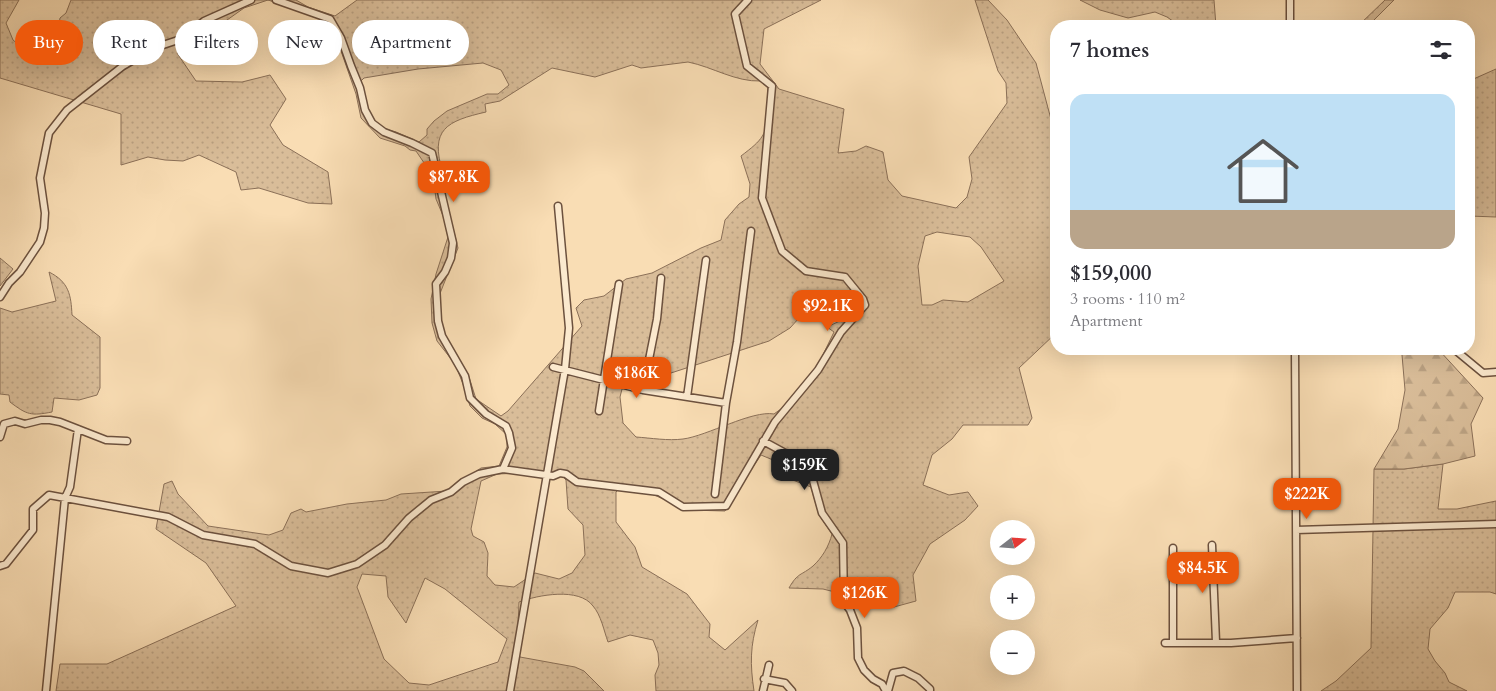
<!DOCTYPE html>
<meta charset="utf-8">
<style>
:root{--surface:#fff;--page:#f7f7f7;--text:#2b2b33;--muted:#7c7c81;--accent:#ea580c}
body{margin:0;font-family:Cardo,serif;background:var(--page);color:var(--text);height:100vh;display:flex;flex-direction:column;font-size:19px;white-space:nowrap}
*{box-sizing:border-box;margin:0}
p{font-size:16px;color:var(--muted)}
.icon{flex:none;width:28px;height:28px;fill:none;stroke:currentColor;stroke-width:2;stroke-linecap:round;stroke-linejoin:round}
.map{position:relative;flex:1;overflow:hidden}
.details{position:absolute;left:1050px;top:20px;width:425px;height:335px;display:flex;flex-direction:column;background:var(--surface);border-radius:20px;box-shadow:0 5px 20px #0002}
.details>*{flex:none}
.top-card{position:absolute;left:15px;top:20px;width:475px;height:45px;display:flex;gap:10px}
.needle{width:32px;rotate:73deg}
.buttons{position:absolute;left:990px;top:520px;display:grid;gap:10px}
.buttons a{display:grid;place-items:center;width:45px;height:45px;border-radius:50%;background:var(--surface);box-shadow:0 5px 20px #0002;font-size:25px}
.price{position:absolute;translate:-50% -42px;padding:0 11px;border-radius:10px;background:var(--accent);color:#fff;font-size:16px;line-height:32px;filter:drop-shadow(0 1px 2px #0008)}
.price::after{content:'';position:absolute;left:50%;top:30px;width:15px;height:11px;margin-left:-8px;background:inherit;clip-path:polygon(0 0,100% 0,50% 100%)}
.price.active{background:#222;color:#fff}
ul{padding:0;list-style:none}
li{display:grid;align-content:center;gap:10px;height:265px;padding:0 20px}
li span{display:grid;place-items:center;height:155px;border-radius:15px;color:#555}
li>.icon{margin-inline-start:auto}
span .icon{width:90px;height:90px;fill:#fffc;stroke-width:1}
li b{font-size:21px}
h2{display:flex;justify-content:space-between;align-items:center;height:60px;padding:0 20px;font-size:21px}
.chip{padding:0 18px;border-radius:22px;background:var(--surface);box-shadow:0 5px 20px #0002;font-size:18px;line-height:45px}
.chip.active{background:var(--accent);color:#fff}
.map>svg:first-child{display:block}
</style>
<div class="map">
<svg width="1496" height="691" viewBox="0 0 1496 691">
<defs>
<pattern id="grass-dots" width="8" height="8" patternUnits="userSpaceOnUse" patternTransform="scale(1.25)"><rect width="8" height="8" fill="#d9bd99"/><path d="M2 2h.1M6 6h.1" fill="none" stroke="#bba283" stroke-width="1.8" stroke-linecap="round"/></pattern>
<pattern id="forest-firs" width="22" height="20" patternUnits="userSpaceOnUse" patternTransform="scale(1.25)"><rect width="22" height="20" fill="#d9bd99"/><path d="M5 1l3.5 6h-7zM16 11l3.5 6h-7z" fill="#bba283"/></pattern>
</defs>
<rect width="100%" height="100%" fill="#f9ddb4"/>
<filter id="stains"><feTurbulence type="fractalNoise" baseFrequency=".004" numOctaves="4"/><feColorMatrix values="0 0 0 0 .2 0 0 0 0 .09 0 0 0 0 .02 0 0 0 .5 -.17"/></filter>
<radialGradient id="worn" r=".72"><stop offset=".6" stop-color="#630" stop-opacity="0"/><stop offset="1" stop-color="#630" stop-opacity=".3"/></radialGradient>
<path fill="url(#grass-dots)" stroke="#8b7058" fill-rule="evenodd" d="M 0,0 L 19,0 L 6,23 L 13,40 L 26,51 L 36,38 L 58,30 L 60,18 L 66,13 L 71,0 L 268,0 L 244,8 L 220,25 L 218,34 L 196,38 L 177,53 L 196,81 L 242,82 L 270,75 L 286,99 L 270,125 L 283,145 L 328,172 L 332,204 L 308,203 L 259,188 L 241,190 L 236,172 L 199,155 L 183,161 L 165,160 L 148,157 L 121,165 L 121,114 L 0,78 Z
M 268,0 L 296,0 L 308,7 L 335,16 L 357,0 L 821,0 L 764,29 L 760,64 L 779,89 L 844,109 L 838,153 L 856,151 L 866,146 L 883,152 L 888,180 L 902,196 L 956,208 L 967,197 L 972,179 L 969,157 L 1007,103 L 1006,83 L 998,71 L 975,0 L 988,0 L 1007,20 L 1036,63 L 1056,138 L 1056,333 L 1019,368 L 1032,418 L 1028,425 L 963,425 L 952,439 L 932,455 L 923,485 L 949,495 L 968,492 L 978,506 L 965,520 L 930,544 L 913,575 L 916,601 L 894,607 L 823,589 L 789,588 C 798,572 801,576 813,566 C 822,558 829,546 832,534 L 819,515 L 811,487 L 785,477 L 773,460 L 761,455 C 748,473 738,492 725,511 L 688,510 L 652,494 L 618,490 L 616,492 L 616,522 L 635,547 L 642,567 L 687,594 L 710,624 L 709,637 L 725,650 L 758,620 C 750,646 750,664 754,691 L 656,691 L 655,675 L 659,665 L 658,653 L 653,640 L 630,635 L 608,642 C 604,631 601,615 593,606 C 579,587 538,595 519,602 L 517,652 L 520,657 L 575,667 L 584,671 L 604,691 L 56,691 L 60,664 L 107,664 L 236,606 L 206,563 L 156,529 L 164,484 L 172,481 L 178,494 L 208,526 L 269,535 L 283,530 L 291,513 L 301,509 L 306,512 L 347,504 L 386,500 L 401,494 L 447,491 L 481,468 L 499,466 L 507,447 L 507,435 L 495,424 L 482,418 L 470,406 L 463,384 L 455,364 L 437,341 L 432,323 L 431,299 L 436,274 L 448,237 L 444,218 L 436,199 L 433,176 L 416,151 L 410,150 L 405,146 L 380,138 L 361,118 L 356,94 L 333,28 L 325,19 ZM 688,62 C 713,67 735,82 761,81 L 768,87 C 767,95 768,100 768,107 C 768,135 762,140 741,156 L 750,184 L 749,197 L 739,204 L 725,220 L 721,240 L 701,248 L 652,273 L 626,279 L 604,296 L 584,300 L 576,308 L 582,326 L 508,411 L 501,416 L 476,399 L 468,374 L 443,335 L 439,296 L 458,248 L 440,177 L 443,173 C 429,129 447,121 486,112 L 485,104 L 500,101 L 552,68 L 595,77 L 632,65 L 641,68 ZM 483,63 L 501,70 L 509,85 L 498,94 L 487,94 L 447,111 L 434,121 L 427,129 L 427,135 L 419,142 L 396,132 L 382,128 L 369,115 L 360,82 L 364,78 L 418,69 ZM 937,232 L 970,237 L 981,247 L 1004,281 L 968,302 L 943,300 L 932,305 L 922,305 L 918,266 L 925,236 ZM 835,293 L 842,320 L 827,327 L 834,332 L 817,367 L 785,406 L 774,414 C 752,410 707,436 683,439 C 668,441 651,438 636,437 L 623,423 L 620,397 L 622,389 L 769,341 L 790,328 L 818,297 ZM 523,473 L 550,479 L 562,476 L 566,480 L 568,509 L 583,525 L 585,555 L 572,573 L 559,579 L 535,573 L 514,587 L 495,585 L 487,576 L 488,553 L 484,542 L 473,536 L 471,529 L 481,481 L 497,474 ZM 362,574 L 386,576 L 388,597 L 406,623 L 425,578 L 445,589 L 507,639 L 498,662 L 429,685 L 409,683 L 384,659 L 357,587 Z
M 1080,0 L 1214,0 L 1216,26 L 1180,26 L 1167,17 L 1155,12 L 1128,18 L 1100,10 Z
M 1385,0 L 1394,0 L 1368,26 L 1358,26 Z
M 1496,69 L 1496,217 L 1469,216 L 1469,81 Z
M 0,258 L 13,269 L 0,286 Z
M 49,272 C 69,282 71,295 72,315 L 100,337 L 100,388 L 97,395 L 79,400 L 54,398 L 52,412 C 31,416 27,415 10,402 L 9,395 L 0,394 L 0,308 L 12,312 L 56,301 Z
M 1443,464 L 1438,509 L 1457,509 L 1496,501 L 1496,594 L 1490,592 L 1455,592 L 1448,608 L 1430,629 L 1428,649 L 1435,661 L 1445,673 L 1449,682 L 1467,691 L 1321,691 L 1336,681 L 1371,648 L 1374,469 L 1404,469 Z"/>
<path fill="url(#forest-firs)" stroke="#8b7058" d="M 1403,349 L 1438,349 L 1483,398 L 1471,424 L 1475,456 L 1443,464 L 1404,469 L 1374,469 L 1398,429 L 1405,390 L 1402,355 Z"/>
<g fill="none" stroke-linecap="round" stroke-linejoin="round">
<defs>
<path id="street" d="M 276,0 L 330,19 L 341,38 L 351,66 L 360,88 L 365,110 L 372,123 L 384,132 L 412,143 L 432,153 L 453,243 L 451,258 L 445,272 L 436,284 L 438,321 L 442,336 L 465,376 L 470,398 L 486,414 L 506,426 L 509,433 L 512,448 L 503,469
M 1290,0 L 1290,26
M 0,297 L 9,283 L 20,272 L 40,242 L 44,228 L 45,213 L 40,178 L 49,133 L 67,110 L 123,66 L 154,48 L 181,39 L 204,21 L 251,0
M 1295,349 L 1297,691
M 1454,349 L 1483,373 L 1496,372
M 553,367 L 643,390 L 726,403
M 643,390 L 657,319 L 661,278
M 687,397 L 706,260
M 599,411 L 619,284
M 0,437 L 4,424 L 15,421 L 25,424 L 41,420 L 50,420 L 60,422 L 106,440 L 127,441
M 763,441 L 809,466 L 822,513 L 843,543 L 844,602 L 850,610 L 857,628 L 858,658 L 864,670 L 873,679 L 882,684 L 886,691
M 715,494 L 726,403 L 737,342 L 751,231
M 1296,530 L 1496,524
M 1212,545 L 1216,642
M 1173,548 L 1173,642
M 0,566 L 6,564 L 33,530 L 33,509 L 49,495 L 168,517 L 203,535 L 255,544 L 291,566 L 328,573 L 357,564 L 385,545 L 409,518 L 431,500 L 451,492 L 463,482 L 479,474 L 503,469 L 553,476 L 560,473 L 566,474 L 577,482 L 659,492 L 683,507 L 726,506 L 775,422 L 818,370 L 841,332 L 865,305 L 863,299 L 845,277 L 806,271 L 782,251 L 762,198 L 772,86 L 747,66 L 735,14 L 748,0
M 1165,643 L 1231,643 L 1297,638
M 764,679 L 785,683 L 792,691
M 46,691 L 65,498 L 70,487 L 78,429
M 510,691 L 565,369 L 569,328 L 558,206
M 763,691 L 769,665
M 888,691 L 893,673 L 904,671 L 918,678 L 930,689 L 930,691"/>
</defs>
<use href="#street" stroke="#6c513e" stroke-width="9"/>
<use href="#street" stroke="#fbe9ce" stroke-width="6"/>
</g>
<rect width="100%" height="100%" filter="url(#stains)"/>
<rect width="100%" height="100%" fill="url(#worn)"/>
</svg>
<div class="buttons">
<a><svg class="needle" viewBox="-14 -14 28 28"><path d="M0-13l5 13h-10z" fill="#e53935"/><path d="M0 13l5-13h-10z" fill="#7c7c81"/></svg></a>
<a>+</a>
<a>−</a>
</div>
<b class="price" style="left:454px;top:203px">$87.8K</b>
<b class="price" style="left:828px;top:332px">$92.1K</b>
<b class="price" style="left:637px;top:399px">$186K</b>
<b class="price active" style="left:805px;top:491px">$159K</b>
<b class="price" style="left:1307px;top:520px">$222K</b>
<b class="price" style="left:1203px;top:594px">$84.5K</b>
<b class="price" style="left:865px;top:619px">$126K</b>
<div class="top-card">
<a class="chip active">Buy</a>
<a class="chip">Rent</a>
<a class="chip">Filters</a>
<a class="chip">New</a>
<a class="chip">Apartment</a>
</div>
<section class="details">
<h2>7 homes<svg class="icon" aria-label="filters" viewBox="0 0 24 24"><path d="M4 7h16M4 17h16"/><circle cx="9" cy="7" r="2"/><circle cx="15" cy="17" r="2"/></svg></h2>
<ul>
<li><span style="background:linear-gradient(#bfe0f5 75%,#b9a48a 0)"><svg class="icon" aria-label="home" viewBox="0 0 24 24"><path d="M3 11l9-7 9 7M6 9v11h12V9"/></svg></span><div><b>$159,000</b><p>3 rooms · 110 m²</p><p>Apartment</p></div></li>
</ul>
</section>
</div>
